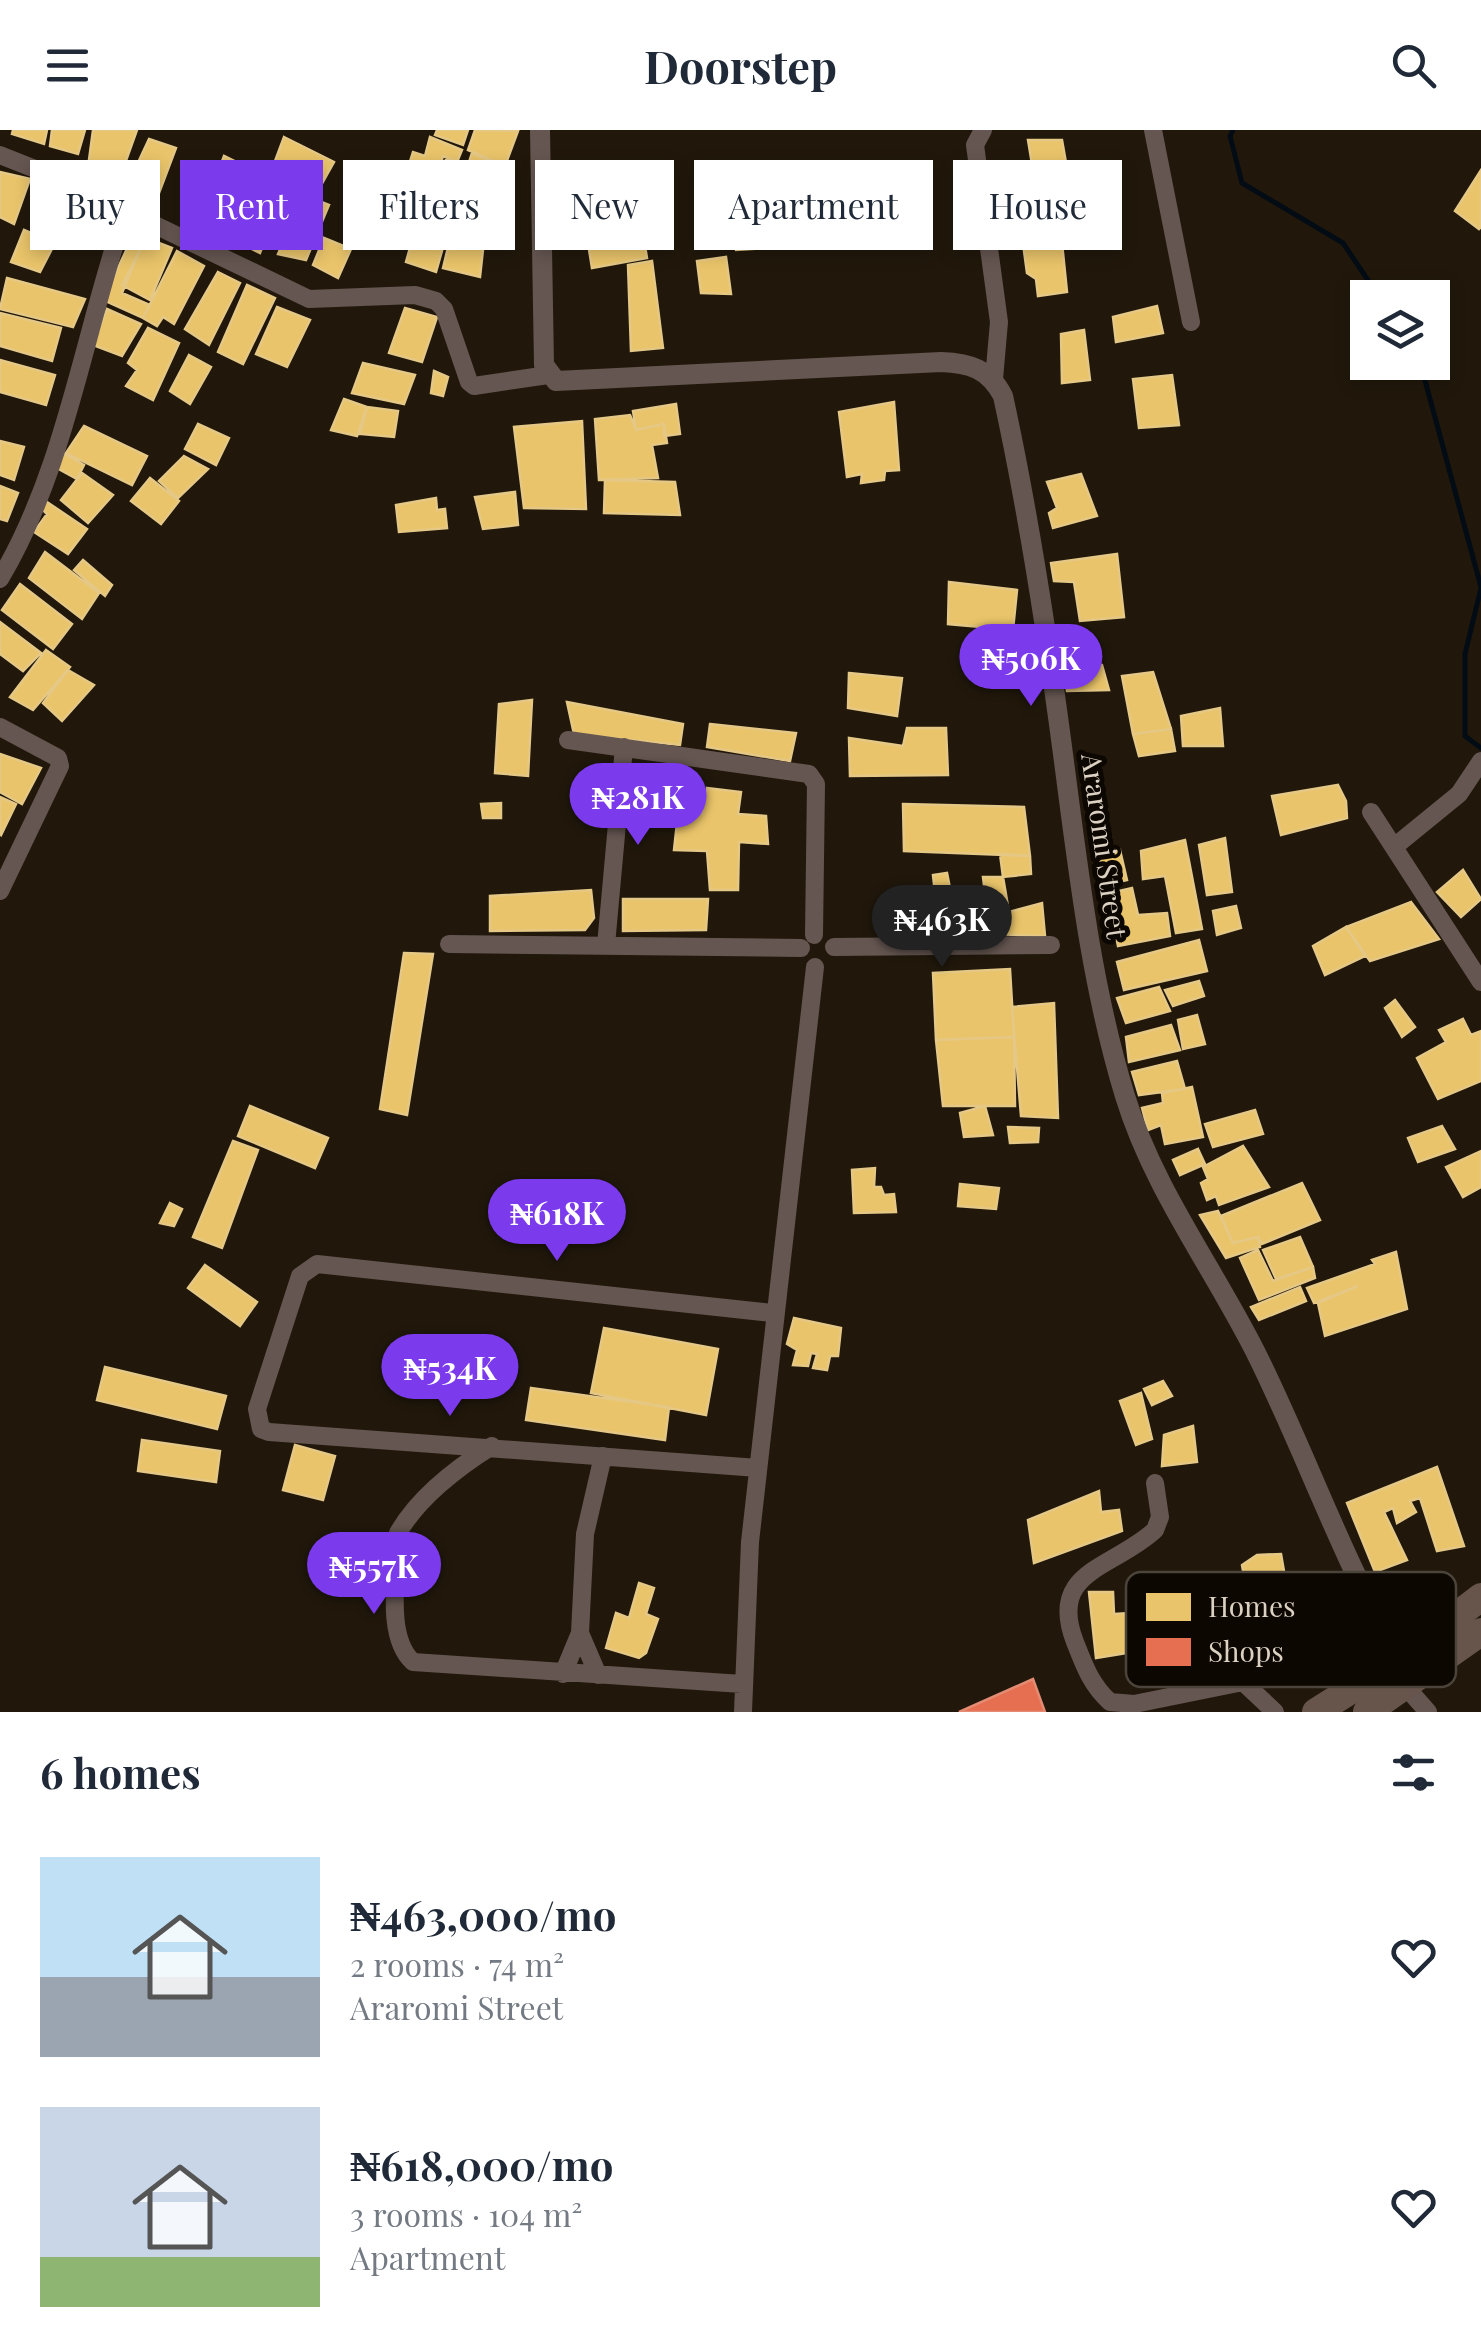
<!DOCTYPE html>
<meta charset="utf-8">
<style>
:root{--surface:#fff;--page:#f6f6f7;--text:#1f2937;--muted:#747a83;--accent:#7c3aed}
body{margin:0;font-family:"Playfair Display",serif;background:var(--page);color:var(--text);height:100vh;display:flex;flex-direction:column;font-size:38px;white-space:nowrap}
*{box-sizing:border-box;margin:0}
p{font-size:32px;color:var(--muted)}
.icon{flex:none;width:55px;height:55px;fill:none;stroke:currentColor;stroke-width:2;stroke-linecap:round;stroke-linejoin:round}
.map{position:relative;height:1582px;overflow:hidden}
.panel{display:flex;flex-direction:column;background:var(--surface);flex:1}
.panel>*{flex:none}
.guide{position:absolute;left:30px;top:30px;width:1422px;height:90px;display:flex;gap:20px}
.buttons{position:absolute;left:1350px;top:150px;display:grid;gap:20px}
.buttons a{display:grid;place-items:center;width:100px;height:100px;border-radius:0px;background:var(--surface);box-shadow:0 5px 15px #0003;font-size:50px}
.price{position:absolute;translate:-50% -85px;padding:0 22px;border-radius:35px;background:var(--accent);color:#fff;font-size:32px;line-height:65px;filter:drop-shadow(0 2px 5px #0008)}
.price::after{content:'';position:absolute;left:50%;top:60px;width:30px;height:22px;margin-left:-15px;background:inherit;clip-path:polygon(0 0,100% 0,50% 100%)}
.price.selected{background:#222;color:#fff}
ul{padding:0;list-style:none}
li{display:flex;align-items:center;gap:30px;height:250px;padding:0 40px}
li span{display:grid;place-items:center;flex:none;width:280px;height:200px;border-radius:0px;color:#555}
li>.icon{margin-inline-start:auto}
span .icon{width:120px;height:120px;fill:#fffc;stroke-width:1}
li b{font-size:42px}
h2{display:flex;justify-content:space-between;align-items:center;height:120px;padding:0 40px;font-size:42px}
.tag{padding:0 35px;border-radius:0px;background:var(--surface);box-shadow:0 5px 15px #0003;font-size:35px;line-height:90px}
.tag.selected{background:var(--accent);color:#fff}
header{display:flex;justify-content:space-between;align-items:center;height:130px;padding:0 40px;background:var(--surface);font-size:45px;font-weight:700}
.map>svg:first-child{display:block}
</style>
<header><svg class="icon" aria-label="menu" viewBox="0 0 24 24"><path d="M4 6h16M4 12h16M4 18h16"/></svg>Doorstep<svg class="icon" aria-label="search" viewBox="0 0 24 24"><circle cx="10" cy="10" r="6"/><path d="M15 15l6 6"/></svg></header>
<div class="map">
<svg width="1481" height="1582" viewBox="0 0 1481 1582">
<rect width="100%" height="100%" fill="#21180b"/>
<path fill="#e9c46a" stroke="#e5c885" stroke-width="2.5" d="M 13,0 L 47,0 L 44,14 L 12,4 Z
M 52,0 L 85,0 L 78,24 L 50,16 Z
M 93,0 L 137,0 L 122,42 L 89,30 Z
M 437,0 L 468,0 L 463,15 L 435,5 Z
M 475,0 L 518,1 L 505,36 L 468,20 Z
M 284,7 L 334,32 L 319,59 L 272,39 Z
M 430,7 L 462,20 L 457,32 L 443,26 L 434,54 L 439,61 L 407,41 L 413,22 L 425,26 Z
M 149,9 L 176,18 L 159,63 L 130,50 Z
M 1028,10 L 1062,10 L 1074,78 L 1040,83 Z
M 472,23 L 502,36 L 500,45 L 469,32 Z
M 224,26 L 253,40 L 225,108 L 198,95 Z
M 446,29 L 495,44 L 487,70 L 438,57 Z
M 1481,40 L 1481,97 L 1479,99 L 1455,81 Z
M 0,42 L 30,49 L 14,94 L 0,87 Z
M 258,48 L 284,61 L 260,123 L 234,110 Z
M 42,53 L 70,62 L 60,95 L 33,89 Z
M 294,61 L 329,75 L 306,130 L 278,124 L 292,91 L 281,87 Z
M 831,73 L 834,105 L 808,107 L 803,78 Z
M 638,74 L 647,128 L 592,138 L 586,101 L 593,99 L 590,80 Z
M 763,74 L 769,118 L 736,120 L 730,78 Z
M 422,75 L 453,82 L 436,142 L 406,132 Z
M 458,76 L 487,83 L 480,147 L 443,138 Z
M 24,100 L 55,113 L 40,142 L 11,132 Z
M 1061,103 L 1067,162 L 1038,166 L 1036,149 L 1027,143 L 1022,106 Z
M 146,108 L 172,118 L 150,170 L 122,155 Z
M 324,108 L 351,119 L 338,148 L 313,135 Z
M 131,110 L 142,115 L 122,163 L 150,175 L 143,188 L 103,170 Z
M 177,121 L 204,136 L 174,194 L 163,187 L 157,196 L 143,188 Z
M 726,127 L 731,164 L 701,163 L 697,131 Z
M 652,131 L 663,218 L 631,221 L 628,135 Z
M 218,142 L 240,153 L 209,215 L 185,199 Z
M 7,148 L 85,169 L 73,197 L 0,179 Z
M 247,155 L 275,168 L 243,234 L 218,222 Z
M 1157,176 L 1163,203 L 1116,212 L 1113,187 Z
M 277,177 L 310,190 L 287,237 L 256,224 Z
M 405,178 L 437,187 L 422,232 L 389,223 Z
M 107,179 L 141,194 L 122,226 L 93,215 Z
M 0,183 L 61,198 L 52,231 L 0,216 Z
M 148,198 L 179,213 L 153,270 L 126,256 L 137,240 L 128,233 Z
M 1084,200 L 1090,250 L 1062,253 L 1061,204 Z
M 189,225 L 211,237 L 190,274 L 170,261 Z
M 0,230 L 55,245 L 46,275 L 0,262 Z
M 363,233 L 415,245 L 404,274 L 352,263 Z
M 434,241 L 448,247 L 443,266 L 431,263 Z
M 1172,245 L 1179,295 L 1139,298 L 1133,249 Z
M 344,269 L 367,277 L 357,306 L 331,300 Z
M 894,272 L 899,340 L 885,341 L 884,350 L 861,353 L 862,344 L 847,347 L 839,282 Z
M 676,274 L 680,304 L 664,306 L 664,294 L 636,300 L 633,281 Z
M 367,277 L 398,281 L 394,307 L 360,304 Z
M 630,285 L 636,300 L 664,294 L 667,313 L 652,315 L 658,348 L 599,350 L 595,289 Z
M 582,291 L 586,379 L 524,378 L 514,297 Z
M 198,294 L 229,308 L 216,335 L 185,319 Z
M 84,296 L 147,326 L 132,355 L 66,323 Z
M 0,311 L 24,317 L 14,350 L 0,345 Z
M 61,322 L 84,335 L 77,349 L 55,337 Z
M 184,326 L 208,339 L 178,368 L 159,351 Z
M 82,343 L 113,365 L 88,393 L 61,370 Z
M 1081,344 L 1097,386 L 1053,398 L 1049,383 L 1057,378 L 1047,352 Z
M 150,348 L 179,371 L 161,394 L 131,371 Z
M 605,350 L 675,352 L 680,385 L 604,383 Z
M 0,356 L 18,363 L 7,391 L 0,389 Z
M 515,362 L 518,395 L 483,399 L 475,367 Z
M 436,368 L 437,380 L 445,379 L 447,398 L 399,402 L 396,375 Z
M 44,370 L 87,399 L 68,424 L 34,402 L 47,384 L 41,378 Z
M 45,422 L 99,463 L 82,489 L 29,448 Z
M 1117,424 L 1124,487 L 1080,491 L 1074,452 L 1054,451 L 1051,433 Z
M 83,430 L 112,455 L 105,466 L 74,440 Z
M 949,452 L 1017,460 L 1013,500 L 948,494 Z
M 20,454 L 72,494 L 53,519 L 2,480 Z
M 0,492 L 41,523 L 23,541 L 0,524 Z
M 46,520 L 70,537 L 33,580 L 10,567 Z
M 1102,535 L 1109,560 L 1067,561 L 1064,536 Z
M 68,540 L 94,555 L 62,591 L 43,573 Z
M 1153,542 L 1171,599 L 1133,604 L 1122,546 Z
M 849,543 L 902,548 L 897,586 L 848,578 Z
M 532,570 L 528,646 L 495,643 L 499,574 Z
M 567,572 L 683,594 L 680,615 L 574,604 Z
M 1220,578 L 1223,616 L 1183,616 L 1181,586 Z
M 710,594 L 796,603 L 790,631 L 707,617 Z
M 907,598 L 946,598 L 948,645 L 850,646 L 849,608 L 903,616 Z
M 1171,599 L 1175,621 L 1139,626 L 1133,604 Z
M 0,624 L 41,638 L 22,674 L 0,662 Z
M 1338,655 L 1346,671 L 1347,688 L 1281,705 L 1272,666 Z
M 707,658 L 741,662 L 738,684 L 766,686 L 768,714 L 739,712 L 738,760 L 710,760 L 707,721 L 674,720 L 678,683 L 702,684 Z
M 0,667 L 16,674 L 1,705 L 0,704 Z
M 501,673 L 501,688 L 483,688 L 481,674 Z
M 903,674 L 1024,677 L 1030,726 L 904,721 Z
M 1225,708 L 1232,762 L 1207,765 L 1199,715 Z
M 1185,710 L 1202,799 L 1176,803 L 1165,746 L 1143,749 L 1141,721 Z
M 1120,720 L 1127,750 L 1104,755 L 1099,725 Z
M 1000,724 L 1030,726 L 1031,744 L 1003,747 Z
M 1463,740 L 1481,769 L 1461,787 L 1437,762 Z
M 947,743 L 951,763 L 935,764 L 933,745 Z
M 983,747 L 1003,747 L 1009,782 L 1042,773 L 1045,806 L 963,803 L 960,773 L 986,772 Z
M 1132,758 L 1138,785 L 1167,783 L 1170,806 L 1118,816 L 1110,774 L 1118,774 L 1115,762 Z
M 591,760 L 594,788 L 585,800 L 490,801 L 490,766 Z
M 623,769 L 708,769 L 706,800 L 623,801 Z
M 1411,772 L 1439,809 L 1370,831 L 1346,797 Z
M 1236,776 L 1241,798 L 1217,805 L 1213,781 Z
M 1346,797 L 1365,826 L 1325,845 L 1313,816 Z
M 1199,810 L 1207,841 L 1124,860 L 1117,832 Z
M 404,823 L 433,824 L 407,985 L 380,979 Z
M 1010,839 L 1014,907 L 936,910 L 933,843 Z
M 1199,851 L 1204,866 L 1173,876 L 1165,860 Z
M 1159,857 L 1170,881 L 1126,893 L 1117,868 Z
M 1395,870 L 1415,897 L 1402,907 L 1385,878 Z
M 1054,873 L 1058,988 L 1021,986 L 1012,877 Z
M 1197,885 L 1205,914 L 1183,919 L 1178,890 Z
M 1463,889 L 1471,905 L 1481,901 L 1481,951 L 1438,969 L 1417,928 L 1446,912 L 1439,900 Z
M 1171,895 L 1180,920 L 1129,932 L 1126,907 Z
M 1014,907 L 1015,976 L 943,976 L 936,910 Z
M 1177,931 L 1185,959 L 1139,965 L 1132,942 Z
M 1192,957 L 1203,1007 L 1165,1014 L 1161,995 L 1148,1000 L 1142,978 L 1163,973 L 1162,963 Z
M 250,976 L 328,1008 L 315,1038 L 238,1006 Z
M 985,976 L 993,1005 L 964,1007 L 960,983 Z
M 1255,980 L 1263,1004 L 1213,1017 L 1205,994 Z
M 1442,996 L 1455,1019 L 1418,1032 L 1408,1008 Z
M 1008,997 L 1039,998 L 1038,1012 L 1010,1013 Z
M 233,1011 L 258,1020 L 222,1118 L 193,1107 Z
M 1243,1016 L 1269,1057 L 1219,1075 L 1216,1066 L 1207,1070 L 1201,1053 L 1208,1049 L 1203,1037 Z
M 1198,1019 L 1205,1034 L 1180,1045 L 1173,1030 Z
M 1481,1021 L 1481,1057 L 1463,1067 L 1446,1037 Z
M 875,1038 L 874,1057 L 881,1057 L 884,1065 L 894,1064 L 896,1082 L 854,1083 L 852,1040 Z
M 1302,1053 L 1320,1090 L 1262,1114 L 1258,1107 L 1233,1113 L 1221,1086 Z
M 960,1054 L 999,1058 L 996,1079 L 958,1076 Z
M 170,1073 L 182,1079 L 174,1096 L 160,1093 Z
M 1218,1081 L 1233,1113 L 1258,1107 L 1260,1117 L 1226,1128 L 1200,1085 Z
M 1300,1107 L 1313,1137 L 1276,1149 L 1263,1120 Z
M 1258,1120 L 1273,1151 L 1313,1137 L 1315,1148 L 1259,1170 L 1240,1128 Z
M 1396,1122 L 1407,1179 L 1325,1206 L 1318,1173 L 1358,1156 L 1314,1173 L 1307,1158 L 1375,1134 L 1372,1130 Z
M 205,1135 L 257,1172 L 240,1196 L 188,1158 Z
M 1300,1157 L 1306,1171 L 1259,1190 L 1251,1177 Z
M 794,1188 L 841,1198 L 838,1226 L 830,1226 L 827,1240 L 813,1238 L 817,1224 L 811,1223 L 808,1236 L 793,1235 L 797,1220 L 787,1214 Z
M 604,1198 L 718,1219 L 706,1285 L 591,1263 Z
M 105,1237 L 226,1266 L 217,1299 L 97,1270 Z
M 1163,1251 L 1172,1266 L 1152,1275 L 1144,1259 Z
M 531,1258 L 669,1277 L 665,1310 L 526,1290 Z
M 1141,1263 L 1152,1309 L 1136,1315 L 1120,1271 Z
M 1193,1296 L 1197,1332 L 1162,1336 L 1164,1305 Z
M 142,1310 L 220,1321 L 216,1352 L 138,1341 Z
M 295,1315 L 335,1326 L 323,1370 L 283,1360 Z
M 1437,1337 L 1464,1416 L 1437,1421 L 1420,1368 L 1410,1371 L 1416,1382 L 1397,1393 L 1393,1378 L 1384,1382 L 1407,1430 L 1375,1442 L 1347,1373 Z
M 1099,1361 L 1101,1382 L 1119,1380 L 1122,1401 L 1034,1433 L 1028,1390 Z
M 1281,1424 L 1287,1459 L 1247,1463 L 1242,1435 L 1257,1425 Z
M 1198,1452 L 1209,1512 L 1166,1518 L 1169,1530 L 1141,1535 L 1139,1521 L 1096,1528 L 1089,1462 L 1113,1462 L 1114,1484 L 1130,1483 L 1128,1476 L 1159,1471 L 1161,1477 L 1177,1476 L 1175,1456 Z
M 639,1453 L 654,1458 L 646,1484 L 658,1489 L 646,1523 L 639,1528 L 606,1518 L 616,1483 L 629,1488 Z"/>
<path fill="#e76f51" stroke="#e38c73" stroke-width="2.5" d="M 1033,1549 L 1045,1582 L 959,1582 Z"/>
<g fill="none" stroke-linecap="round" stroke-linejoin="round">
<path stroke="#030c14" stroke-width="5" d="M 1233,0 L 1230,6 L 1242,53 L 1343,113 L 1380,168
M 1420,232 L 1481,457
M 1481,458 L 1465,524 L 1465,606 L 1481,618"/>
<path stroke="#655651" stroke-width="18" d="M 983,0 L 975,15 L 999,192 L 994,249
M 1153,0 L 1191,192
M 0,25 L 53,46 L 309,169 L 415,165 L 436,171 L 444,179 L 469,252 L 474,256 L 548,245
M 0,449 C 66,338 84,201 126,80
M 0,597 L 58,628 L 60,636 L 0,761
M 568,610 L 809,644 L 816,654 L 814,805
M 1371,682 L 1481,852
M 1394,717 L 1459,664 L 1481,631
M 449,814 L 801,818
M 606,815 L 624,617
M 834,817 L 1051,815
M 492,1316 C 458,1337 418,1368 398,1403 C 398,1440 384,1506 413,1532 L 742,1554
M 758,1338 L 269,1302 L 261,1299 L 257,1279 L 300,1146 L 317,1134 L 772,1183
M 1155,1353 L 1160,1387 L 1155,1400 C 1113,1439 1047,1440 1075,1512 C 1084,1535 1091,1555 1110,1572 L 1134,1574 L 1243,1552 L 1275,1582
M 580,1503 L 598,1545
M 563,1544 L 580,1503 L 585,1404 L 603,1326
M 1406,1557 L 1428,1582
M 743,1582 L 750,1412 L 815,837"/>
<path stroke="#655651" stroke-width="20" d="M 540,0 L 544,235 L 556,251 L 941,232 C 970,233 989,239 1003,266 C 1029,385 1047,503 1063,624 C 1078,738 1091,855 1125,966 C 1153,1058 1212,1136 1255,1221 C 1306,1323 1342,1430 1400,1529"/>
<path stroke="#67554c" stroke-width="28" d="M 1316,1582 L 1400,1529 L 1481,1467
M 1367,1582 L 1481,1502"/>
</g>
<g text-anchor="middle" stroke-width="10" stroke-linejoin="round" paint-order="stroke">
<g font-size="28" fill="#dbd1c3" stroke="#0d0701">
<text transform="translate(1104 716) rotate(82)" y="10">Araromi Street</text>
</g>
</g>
<rect x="1126" y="1442" width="330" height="115" rx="15" fill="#0d0701" stroke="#4b443b" stroke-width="2.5"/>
<rect x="1146" y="1463" width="45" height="28" fill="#e9c46a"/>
<rect x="1146" y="1508" width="45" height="28" fill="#e76f51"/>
<g font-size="28" fill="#dbd1c3">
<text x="1208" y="1487">Homes</text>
<text x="1208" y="1532">Shops</text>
</g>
</svg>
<div class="buttons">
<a><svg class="icon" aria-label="layers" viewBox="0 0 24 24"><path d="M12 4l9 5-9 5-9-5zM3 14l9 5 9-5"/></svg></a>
</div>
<b class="price" style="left:1031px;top:579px">₦506K</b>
<b class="price" style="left:638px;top:718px">₦281K</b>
<b class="price selected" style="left:942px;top:840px">₦463K</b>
<b class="price" style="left:557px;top:1134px">₦618K</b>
<b class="price" style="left:450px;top:1289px">₦534K</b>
<b class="price" style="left:374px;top:1487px">₦557K</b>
<div class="guide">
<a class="tag">Buy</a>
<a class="tag selected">Rent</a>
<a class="tag">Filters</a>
<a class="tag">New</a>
<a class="tag">Apartment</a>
<a class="tag">House</a>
</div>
</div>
<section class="panel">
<h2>6 homes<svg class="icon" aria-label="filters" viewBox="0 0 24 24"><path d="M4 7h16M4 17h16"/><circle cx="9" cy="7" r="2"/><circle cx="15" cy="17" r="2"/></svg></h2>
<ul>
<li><span style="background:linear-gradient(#bfe0f5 60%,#9aa5b1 0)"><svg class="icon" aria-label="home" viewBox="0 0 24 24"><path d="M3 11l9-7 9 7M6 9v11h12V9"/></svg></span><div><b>₦463,000/mo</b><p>2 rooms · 74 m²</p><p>Araromi Street</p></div><svg class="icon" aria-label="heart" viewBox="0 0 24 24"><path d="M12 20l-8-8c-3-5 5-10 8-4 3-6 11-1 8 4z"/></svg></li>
<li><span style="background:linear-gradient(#c9d6e8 75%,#8fb573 0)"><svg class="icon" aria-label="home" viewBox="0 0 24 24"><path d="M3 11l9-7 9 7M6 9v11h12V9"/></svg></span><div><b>₦618,000/mo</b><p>3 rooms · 104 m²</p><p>Apartment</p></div><svg class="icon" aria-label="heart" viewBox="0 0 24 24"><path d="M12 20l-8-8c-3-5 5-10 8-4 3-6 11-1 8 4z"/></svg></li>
</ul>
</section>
